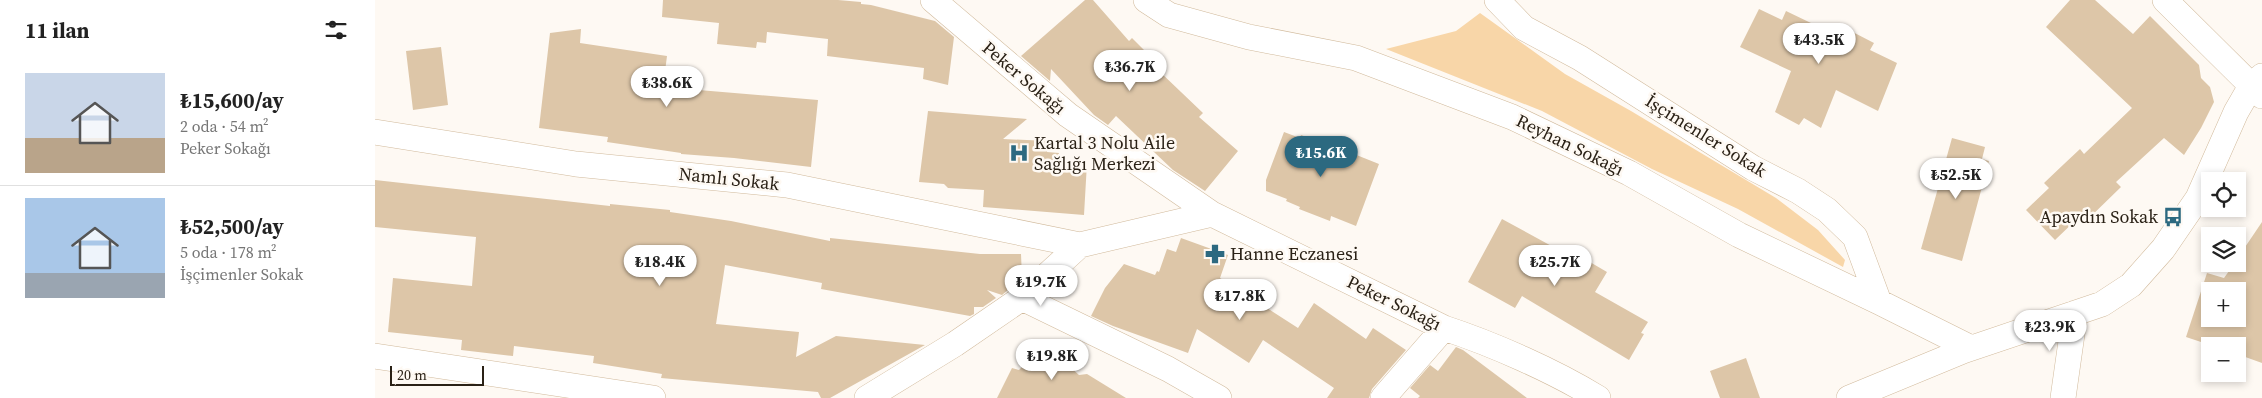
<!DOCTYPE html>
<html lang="tr">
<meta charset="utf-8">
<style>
:root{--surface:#fff;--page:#f2f2f2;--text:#222;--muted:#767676;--line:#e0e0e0;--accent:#2c6980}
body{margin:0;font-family:"Source Serif 4",serif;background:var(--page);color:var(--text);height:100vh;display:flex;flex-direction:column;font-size:19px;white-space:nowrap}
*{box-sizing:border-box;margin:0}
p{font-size:16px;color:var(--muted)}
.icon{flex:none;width:28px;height:28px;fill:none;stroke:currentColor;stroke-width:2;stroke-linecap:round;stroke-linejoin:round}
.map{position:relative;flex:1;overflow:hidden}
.drawer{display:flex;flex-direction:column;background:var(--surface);width:375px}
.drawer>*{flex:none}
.buttons{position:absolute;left:1826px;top:172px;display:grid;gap:10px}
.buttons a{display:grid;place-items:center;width:45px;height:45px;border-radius:0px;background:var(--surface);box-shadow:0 2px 8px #0003;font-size:25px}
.scale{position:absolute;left:15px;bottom:12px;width:94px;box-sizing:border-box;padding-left:5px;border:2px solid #2a2116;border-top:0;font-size:14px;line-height:18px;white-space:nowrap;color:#2a2116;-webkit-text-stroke:4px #fef9f3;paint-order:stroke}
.price{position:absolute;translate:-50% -42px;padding:0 11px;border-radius:18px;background:#fff;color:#222;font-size:16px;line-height:32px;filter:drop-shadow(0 1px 2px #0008)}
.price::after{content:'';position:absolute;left:50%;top:30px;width:15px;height:11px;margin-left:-8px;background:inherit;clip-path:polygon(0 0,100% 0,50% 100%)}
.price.selected{background:var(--accent);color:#fff}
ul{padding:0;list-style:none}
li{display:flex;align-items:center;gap:15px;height:125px;padding:0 25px}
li+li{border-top:1px solid var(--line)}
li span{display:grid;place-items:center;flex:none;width:140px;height:100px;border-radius:0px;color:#555}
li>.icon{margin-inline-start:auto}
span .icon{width:60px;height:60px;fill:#fffc;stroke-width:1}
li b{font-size:21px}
h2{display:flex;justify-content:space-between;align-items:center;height:60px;padding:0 25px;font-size:21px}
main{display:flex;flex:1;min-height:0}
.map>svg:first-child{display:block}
</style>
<main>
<section class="drawer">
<h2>11 ilan<svg class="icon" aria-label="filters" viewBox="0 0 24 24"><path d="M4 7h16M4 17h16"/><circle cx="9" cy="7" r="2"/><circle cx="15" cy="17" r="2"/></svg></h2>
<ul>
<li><span style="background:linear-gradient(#c9d6e8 65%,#b9a48a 0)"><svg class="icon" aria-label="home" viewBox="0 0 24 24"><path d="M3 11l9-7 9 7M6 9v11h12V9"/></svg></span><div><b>₺15,600/ay</b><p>2 oda · 54 m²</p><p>Peker Sokağı</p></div></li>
<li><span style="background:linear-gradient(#a9c7e8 75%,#9aa5b1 0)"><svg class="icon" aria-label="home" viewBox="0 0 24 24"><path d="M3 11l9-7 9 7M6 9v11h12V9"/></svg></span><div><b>₺52,500/ay</b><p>5 oda · 178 m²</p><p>İşçimenler Sokak</p></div></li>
</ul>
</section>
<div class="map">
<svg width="1887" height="398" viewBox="0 0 1887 398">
<rect width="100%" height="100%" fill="#fef9f3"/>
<path fill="#f8d6a8" d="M 1105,13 L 1190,74 L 1256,111 L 1401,198 L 1443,230 L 1470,260 L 1468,267 L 1363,209 L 1277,169 L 1167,111 L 1011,49 L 1081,31 Z"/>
<path fill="#ddc6a8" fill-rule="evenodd" d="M 288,0 L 463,0 L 486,2 L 486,4 L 496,5 L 560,21 L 579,37 L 573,85 L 548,79 L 549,68 L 452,56 L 453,39 L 392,32 L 391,43 L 382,42 L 381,48 L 342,44 L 344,23 L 287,17 Z
M 710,0 L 718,0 L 754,41 L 757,38 L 787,68 L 784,71 L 828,113 L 824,117 L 863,151 L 830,191 L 798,170 L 741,116 L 733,125 L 719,115 L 676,69 L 675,81 L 646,56 Z
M 1695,0 L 1720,0 L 1758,34 L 1775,16 L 1824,65 L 1826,78 L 1835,87 L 1839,102 L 1826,128 L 1809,155 L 1789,138 L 1741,182 L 1746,187 L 1708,224 L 1703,218 L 1680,240 L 1651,210 L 1674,188 L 1669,183 L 1689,164 L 1705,149 L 1709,154 L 1757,108 L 1671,27 Z
M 1384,9 L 1407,20 L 1411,11 L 1463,36 L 1468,27 L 1499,43 L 1495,50 L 1522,63 L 1503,111 L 1461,90 L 1446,128 L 1429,118 L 1424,125 L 1400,112 L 1416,71 L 1365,47 Z
M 206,29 L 205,43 L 292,56 L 288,87 L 443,100 L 436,167 L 359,158 L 306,154 L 306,153 L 232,142 L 233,137 L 164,128 L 175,33 Z
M 66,47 L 73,105 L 38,110 L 31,51 Z
M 553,111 L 652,119 L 628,139 L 673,141 L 672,152 L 684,153 L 684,161 L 712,163 L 709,215 L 608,207 L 609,190 L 573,188 L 569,184 L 544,182 Z
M 909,132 L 925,138 L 926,135 L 950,144 L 951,140 L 980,152 L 979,154 L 1004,164 L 981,226 L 956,216 L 955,221 L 924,209 L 925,207 L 911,201 L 912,199 L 891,191 L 891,180 Z
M 1577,138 L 1610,147 L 1607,159 L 1614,161 L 1587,261 L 1546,249 Z
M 0,180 L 235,206 L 235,204 L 295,210 L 295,212 L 356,221 L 455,241 L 455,238 L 605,254 L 646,254 L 647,278 L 627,295 L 612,290 L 621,298 L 608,307 L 599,307 L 599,314 L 595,316 L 446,289 L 447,283 L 350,265 L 341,324 L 424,332 L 421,357 L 461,336 L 550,345 L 455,398 L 446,398 L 443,392 L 286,378 L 287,374 L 218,363 L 219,356 L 139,346 L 138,356 L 86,350 L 87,340 L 13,332 L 18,278 L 97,286 L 101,237 L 0,227 Z
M 1127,219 L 1193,255 L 1196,251 L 1232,272 L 1220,292 L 1273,322 L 1266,333 L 1269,334 L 1254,360 L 1147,296 L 1140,308 L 1093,282 Z
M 1887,222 L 1887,363 L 1862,354 L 1862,346 L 1838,346 L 1811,337 L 1832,273 L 1849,278 L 1859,264 L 1862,264 L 1862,259 ZM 1835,291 L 1862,291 L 1862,319 L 1835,319 Z
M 806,238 L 853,255 L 845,278 L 923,328 L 939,303 L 991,339 L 998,328 L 1031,350 L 997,389 L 994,398 L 952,398 L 959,388 L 888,340 L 874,363 L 822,329 L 813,353 L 738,326 L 716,316 L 730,288 L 749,264 L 780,275 L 782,271 L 784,272 L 792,249 L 801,252 Z
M 670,344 L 704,375 L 712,374 L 751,398 L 622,398 L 637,368 L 644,370 Z
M 1081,347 L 1088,350 L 1152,398 L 1043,398 L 1045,396 L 1035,388 L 1055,365 L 1063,371 Z
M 1371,358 L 1385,398 L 1345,398 L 1335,371 Z"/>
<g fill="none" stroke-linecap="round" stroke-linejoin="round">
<defs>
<path id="street" d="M 558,0 L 693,115 L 837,214 L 1069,328 C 1118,344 1179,371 1223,398
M 771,0 L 794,15 L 874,37 L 981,58 L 1137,117 L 1254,173 L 1364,235 L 1504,302 L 1596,348
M 1122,0 L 1149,28 L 1205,58 L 1378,168 L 1423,191 L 1452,210 L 1480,237 L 1504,302
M 1790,0 L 1887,96
M 0,132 L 201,164 L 412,185 L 705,245
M 647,298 L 793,369 L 844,398
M 0,356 L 278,398
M 492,398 L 580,344 L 647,298 L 705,245 L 837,214
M 1008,398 L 1069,328
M 1474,398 L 1588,351 L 1727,304 L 1756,285 L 1788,249 L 1823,198 L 1861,112 L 1876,86 L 1887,76
M 1688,398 L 1700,313"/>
</defs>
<use href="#street" stroke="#d1ba9c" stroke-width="26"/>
<use href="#street" stroke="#fff" stroke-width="25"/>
</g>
<defs>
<symbol id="hospital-bare" viewBox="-9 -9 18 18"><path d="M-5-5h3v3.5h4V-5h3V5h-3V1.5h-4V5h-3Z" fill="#2c6980" stroke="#fef9f3" stroke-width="2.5" paint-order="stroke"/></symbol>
<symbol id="bus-bare" viewBox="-9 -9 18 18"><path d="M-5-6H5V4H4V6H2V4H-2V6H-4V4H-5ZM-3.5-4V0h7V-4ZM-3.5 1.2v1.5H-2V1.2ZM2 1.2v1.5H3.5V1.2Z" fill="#2c6980" stroke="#fef9f3" stroke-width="2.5" paint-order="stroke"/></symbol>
<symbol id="pharmacy-bare" viewBox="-9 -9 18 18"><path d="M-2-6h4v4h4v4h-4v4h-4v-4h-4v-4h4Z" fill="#2c6980" stroke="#fef9f3" stroke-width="2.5" paint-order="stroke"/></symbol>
</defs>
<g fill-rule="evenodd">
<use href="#hospital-bare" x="630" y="139" width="28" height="28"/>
<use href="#bus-bare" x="1784" y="203" width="28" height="28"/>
<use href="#pharmacy-bare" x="826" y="240" width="28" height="28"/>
</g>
<g text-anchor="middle" stroke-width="5" stroke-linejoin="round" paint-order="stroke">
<g font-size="18" fill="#2a2116" stroke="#fef9f3">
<text transform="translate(649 78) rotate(40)" y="6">Peker Sokağı</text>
<text transform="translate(1331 136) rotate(32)" y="6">İşçimenler Sokak</text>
<text transform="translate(1195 145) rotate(26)" y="6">Reyhan Sokağı</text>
<text transform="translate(354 179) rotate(6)" y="6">Namlı Sokak</text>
<text transform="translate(1019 303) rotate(26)" y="6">Peker Sokağı</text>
</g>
<g font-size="18" fill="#2a2116" stroke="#fef9f3" text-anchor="start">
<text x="659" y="149">Kartal 3 Nolu Aile<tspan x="659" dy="21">Sağlığı Merkezi</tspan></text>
<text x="1783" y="223" text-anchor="end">Apaydın Sokak</text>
<text x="855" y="260">Hanne Eczanesi</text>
</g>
</g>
</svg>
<div class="buttons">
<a><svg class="icon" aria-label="locate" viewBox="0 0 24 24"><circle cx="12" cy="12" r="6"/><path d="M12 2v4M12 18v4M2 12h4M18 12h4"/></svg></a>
<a><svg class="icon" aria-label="layers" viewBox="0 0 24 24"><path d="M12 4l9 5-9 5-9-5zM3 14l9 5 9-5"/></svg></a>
<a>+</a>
<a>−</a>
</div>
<div class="scale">20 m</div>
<b class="price" style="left:1444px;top:65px">₺43.5K</b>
<b class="price" style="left:755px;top:92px">₺36.7K</b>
<b class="price" style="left:292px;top:108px">₺38.6K</b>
<b class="price selected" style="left:946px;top:178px">₺15.6K</b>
<b class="price" style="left:1581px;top:200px">₺52.5K</b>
<b class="price" style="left:285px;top:287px">₺18.4K</b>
<b class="price" style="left:1180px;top:287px">₺25.7K</b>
<b class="price" style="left:666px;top:307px">₺19.7K</b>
<b class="price" style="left:865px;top:321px">₺17.8K</b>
<b class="price" style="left:1675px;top:352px">₺23.9K</b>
<b class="price" style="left:677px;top:381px">₺19.8K</b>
</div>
</main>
